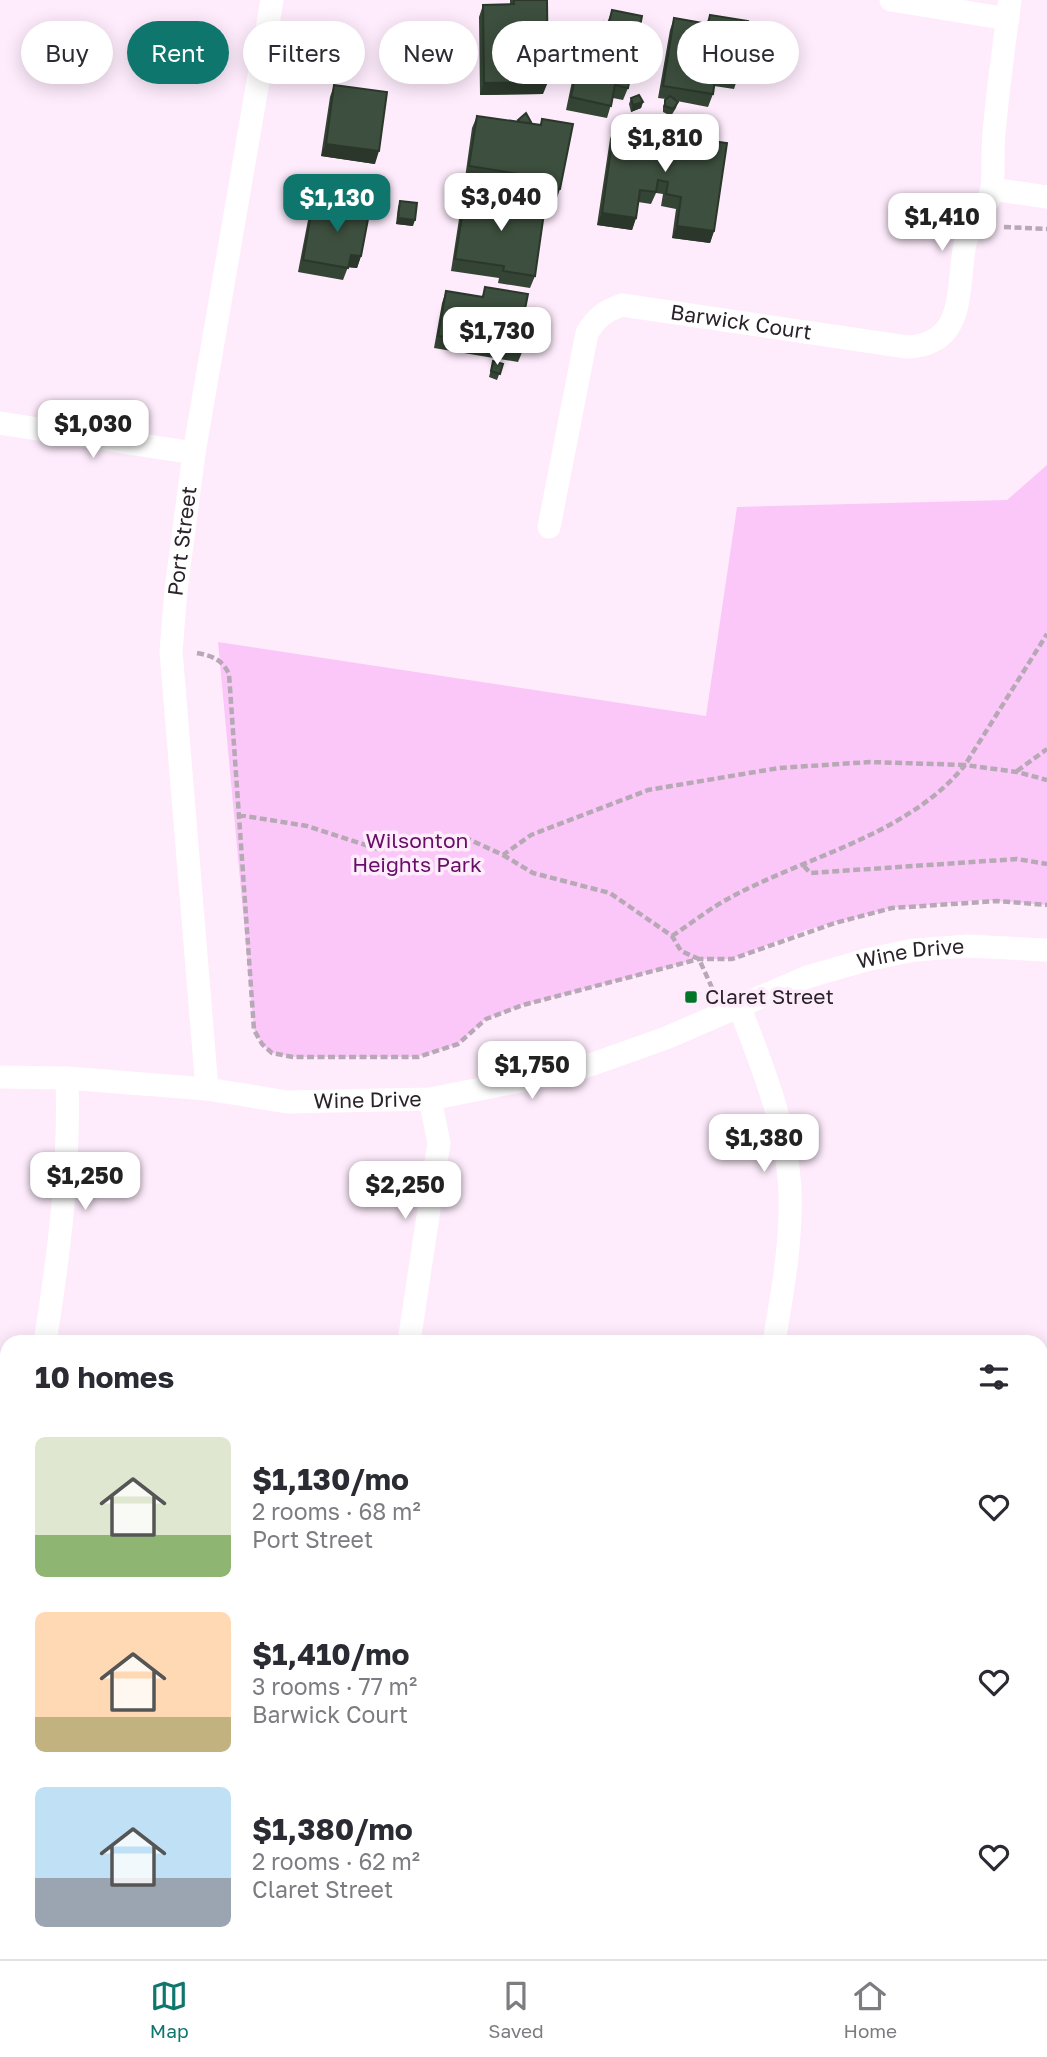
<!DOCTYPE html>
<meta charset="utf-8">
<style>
:root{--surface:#fff;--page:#f2f2f3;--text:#2b2b33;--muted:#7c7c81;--line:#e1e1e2;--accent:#0f766e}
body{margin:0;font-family:"Golos Text",sans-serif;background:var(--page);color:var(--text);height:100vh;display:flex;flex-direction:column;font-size:26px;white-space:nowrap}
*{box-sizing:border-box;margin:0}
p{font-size:23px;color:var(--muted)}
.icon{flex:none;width:38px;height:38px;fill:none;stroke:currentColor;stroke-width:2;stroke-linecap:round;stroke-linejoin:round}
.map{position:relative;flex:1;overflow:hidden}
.panel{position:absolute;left:0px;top:1335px;width:1048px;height:625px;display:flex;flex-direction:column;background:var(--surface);border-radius:21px 21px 0 0;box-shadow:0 4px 18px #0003}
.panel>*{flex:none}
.banner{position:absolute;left:21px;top:21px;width:1006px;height:63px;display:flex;gap:14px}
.price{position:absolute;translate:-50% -60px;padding:0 16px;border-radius:14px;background:#fff;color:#222;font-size:23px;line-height:46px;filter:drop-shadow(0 2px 4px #0008)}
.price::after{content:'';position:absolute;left:50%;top:42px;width:21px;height:16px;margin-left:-10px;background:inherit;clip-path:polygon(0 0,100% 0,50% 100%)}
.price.active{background:var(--accent);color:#fff}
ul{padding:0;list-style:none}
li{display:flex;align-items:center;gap:21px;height:175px;padding:0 35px}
li span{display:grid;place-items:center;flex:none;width:196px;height:140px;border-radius:10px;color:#555}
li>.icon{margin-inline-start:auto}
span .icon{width:84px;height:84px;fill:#fffc;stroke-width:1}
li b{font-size:30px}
h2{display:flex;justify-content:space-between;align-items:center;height:84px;padding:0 35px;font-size:30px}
.chip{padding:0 24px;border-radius:32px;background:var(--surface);box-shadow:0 4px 18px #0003;font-size:24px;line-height:63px}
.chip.active{background:var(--accent);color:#fff}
.tab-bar{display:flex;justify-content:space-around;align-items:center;height:98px;border-top:2px solid var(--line);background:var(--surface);font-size:19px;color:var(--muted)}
.tab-bar a{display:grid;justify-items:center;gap:4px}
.tab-bar .active{color:var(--accent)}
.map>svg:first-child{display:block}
</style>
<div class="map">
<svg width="1047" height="1959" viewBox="0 0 1047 1959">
<rect width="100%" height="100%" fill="#feecfc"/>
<path fill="#fbc7f8" d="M 1047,465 L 1047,905 L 983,900 L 892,908 L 806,930 L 732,959 L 699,959 L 523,1005 L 486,1019 L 458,1044 L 418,1057 L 293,1057 L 272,1053 L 262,1044 L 254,1030 L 218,642 L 706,716 L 737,507 L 1007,500 Z"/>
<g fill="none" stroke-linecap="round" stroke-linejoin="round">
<path stroke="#b7a8b5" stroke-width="4.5" stroke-dasharray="7 3.5" stroke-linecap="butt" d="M 1004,227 L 1047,229
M 197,653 C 212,656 222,659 229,674 L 254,1030 L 262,1044 L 272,1053 L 293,1057 L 418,1057 L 458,1044 L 486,1019 L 523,1005 L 699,959 L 732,959 L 835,923 L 892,908 L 998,901 L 1047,905
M 1017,771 L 1047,749
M 239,815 L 307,826 L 378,849 L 431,837 L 466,838 L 503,855 L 531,835 L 648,790 L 779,768 L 870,762 L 965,765 L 1047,634
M 503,855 L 533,873 L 610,893 L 672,936 L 681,951 L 699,959 L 713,990
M 804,866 L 810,873 L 1017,859 L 1047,864
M 672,936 C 693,922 713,906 735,895 C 811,855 909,834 965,765 L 1017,772 L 1047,780"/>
<g stroke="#fff" stroke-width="23">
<path d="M 891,0 L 1008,19"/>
<path d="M 992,189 L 1047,197"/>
<path d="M 0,423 L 194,453"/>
<path id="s1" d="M 549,527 L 587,333 C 597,317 605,311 622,305 L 907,347 C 968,344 956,288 965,244 C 969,223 989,209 992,187 C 994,169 992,151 994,133 C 998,89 1004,44 1010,0"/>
<path d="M 739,1006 C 765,1072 793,1141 790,1214 C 789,1257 781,1300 774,1342"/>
<path id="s2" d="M 0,1077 L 67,1078 L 207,1089 L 287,1102 L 430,1099 L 576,1070 L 666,1038 L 807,977 L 866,960 L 914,950 L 968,946 L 1047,950"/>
<path id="s3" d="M 207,1089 L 171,651 L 176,590 L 194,453 L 272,0"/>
<path d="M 45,1342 C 59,1255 70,1167 67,1078"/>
<path d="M 409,1342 L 439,1143 L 430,1099"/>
<path d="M 0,1622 L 7,1579"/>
<path d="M 314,1959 L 315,1953"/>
<path d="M 677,1959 L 678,1953"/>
</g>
</g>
<path fill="#344435" d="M 510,0 L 547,0 L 543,94 L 480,95 L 479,17 L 483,5 L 510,4 Z
M 612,10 L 628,88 L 623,100 L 613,98 L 607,118 L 566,110 L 581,38 L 585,26 L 601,30 L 604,22 L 607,23 Z
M 710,15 L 738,77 L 734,89 L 714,86 L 713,94 L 708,107 L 677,101 L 678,102 L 676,108 L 671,116 L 663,112 L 663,106 L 666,99 L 658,98 L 670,30 L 674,18 L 706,24 Z
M 644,42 L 654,60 L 651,67 L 639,64 Z
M 334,85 L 375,164 L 321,156 L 330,97 Z
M 631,98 L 643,102 L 641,108 L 631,112 L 629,104 Z
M 477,116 L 517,122 L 518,120 L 530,124 L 540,125 L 542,119 L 556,201 L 519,196 L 521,187 L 465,178 L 472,128 Z
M 614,127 L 714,231 L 710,243 L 672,238 L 676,209 L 661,206 L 663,194 L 656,193 L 651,204 L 638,202 L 636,218 L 632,230 L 597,225 L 610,139 Z
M 466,193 L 535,276 L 530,288 L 498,283 L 499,278 L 451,271 L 461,206 Z
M 355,195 L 361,256 L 357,268 L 348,267 L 343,280 L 298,272 L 308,220 L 312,208 L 349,215 Z
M 400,201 L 413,226 L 396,224 L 398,207 Z
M 485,287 L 523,319 L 523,350 L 518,362 L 434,348 L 442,303 L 446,291 L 482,297 Z
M 493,361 L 503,364 L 497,380 L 489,377 Z"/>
<path fill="#2b372b" d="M 548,82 L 543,94 L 480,95 L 484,83 Z
M 643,102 L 641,108 L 631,112 L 633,105 Z
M 326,144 L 379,151 L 375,164 L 321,156 Z
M 524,184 L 560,189 L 556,201 L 519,196 Z
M 602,213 L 636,218 L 632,230 L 597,225 Z
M 398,218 L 415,220 L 413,226 L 396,224 Z
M 677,226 L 714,231 L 710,243 L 672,238 Z
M 351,255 L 361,256 L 357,268 L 346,267 Z"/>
<path fill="#3d4f3e" stroke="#2b372b" stroke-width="2" d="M 514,0 L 547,0 L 548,82 L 484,83 L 483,5 L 514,4 Z
M 612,10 L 642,16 L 628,88 L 615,85 L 611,106 L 571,97 L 585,26 L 603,30 L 604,22 L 609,23 Z
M 710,15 L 748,21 L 738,77 L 716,73 L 713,94 L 663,86 L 674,18 L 708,24 Z
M 644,42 L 657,44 L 654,60 L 641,58 Z
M 334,85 L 387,92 L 379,151 L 326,144 Z
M 639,95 L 643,102 L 633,105 L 631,98 Z
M 670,96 L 678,102 L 673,109 L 665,106 L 665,100 Z
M 526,113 L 531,122 L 529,123 L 520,122 L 518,120 Z
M 477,116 L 541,125 L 542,119 L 573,124 L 560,189 L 524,184 L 525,175 L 469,166 Z
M 614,127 L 727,143 L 714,231 L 677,226 L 681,197 L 666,194 L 668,182 L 658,180 L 656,192 L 640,190 L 636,218 L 602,213 Z
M 466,193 L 545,206 L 535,276 L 503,271 L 504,266 L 455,259 Z
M 355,195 L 372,198 L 361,256 L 351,255 L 348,268 L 303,260 L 312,208 L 351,215 Z
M 400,201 L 417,203 L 415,220 L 398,218 Z
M 485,287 L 528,294 L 523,319 L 528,320 L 523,350 L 438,336 L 446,291 L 483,297 Z
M 493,361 L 503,364 L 500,374 L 491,371 Z"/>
<rect fill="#037529" stroke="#feecfc" stroke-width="2.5" x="684" y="990" width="14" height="14" rx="3.5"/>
<g text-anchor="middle" stroke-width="7" stroke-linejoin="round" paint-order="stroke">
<g font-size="21" fill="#2b232b" stroke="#feecfc">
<text dy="7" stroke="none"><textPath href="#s1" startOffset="364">Barwick Court</textPath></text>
<text dy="7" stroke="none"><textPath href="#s3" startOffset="550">Port Street</textPath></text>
<text dy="7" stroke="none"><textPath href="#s2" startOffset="936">Wine Drive</textPath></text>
<text dy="7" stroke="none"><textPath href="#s2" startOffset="369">Wine Drive</textPath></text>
</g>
<g font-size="21" fill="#670f67" stroke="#feecfc">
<text x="417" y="848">Wilsonton<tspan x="417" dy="24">Heights Park</tspan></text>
</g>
<g font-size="21" fill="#2b232b" stroke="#feecfc" text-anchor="start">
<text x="705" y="1004">Claret Street</text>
</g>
</g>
</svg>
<b class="price" style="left:665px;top:174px">$1,810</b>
<b class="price" style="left:501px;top:233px">$3,040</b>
<b class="price active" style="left:337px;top:234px">$1,130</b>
<b class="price" style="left:942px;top:253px">$1,410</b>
<b class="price" style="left:497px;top:367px">$1,730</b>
<b class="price" style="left:93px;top:460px">$1,030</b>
<b class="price" style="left:532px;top:1101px">$1,750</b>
<b class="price" style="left:764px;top:1174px">$1,380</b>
<b class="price" style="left:85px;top:1212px">$1,250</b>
<b class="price" style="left:405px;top:1221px">$2,250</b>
<div class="banner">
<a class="chip">Buy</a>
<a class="chip active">Rent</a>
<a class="chip">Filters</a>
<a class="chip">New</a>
<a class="chip">Apartment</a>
<a class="chip">House</a>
</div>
<section class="panel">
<h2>10 homes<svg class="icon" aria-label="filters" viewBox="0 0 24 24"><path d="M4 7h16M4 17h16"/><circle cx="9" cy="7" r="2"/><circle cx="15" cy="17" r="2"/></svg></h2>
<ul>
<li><span style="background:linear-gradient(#dfe7d0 70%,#8fb573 0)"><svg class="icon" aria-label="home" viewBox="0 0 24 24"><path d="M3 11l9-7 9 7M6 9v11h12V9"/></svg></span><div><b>$1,130/mo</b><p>2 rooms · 68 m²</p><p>Port Street</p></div><svg class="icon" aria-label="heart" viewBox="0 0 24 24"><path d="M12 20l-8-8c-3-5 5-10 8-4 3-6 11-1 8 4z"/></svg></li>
<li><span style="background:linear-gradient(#ffd9b3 75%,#c2b280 0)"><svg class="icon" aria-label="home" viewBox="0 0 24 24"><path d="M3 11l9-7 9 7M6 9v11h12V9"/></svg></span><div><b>$1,410/mo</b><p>3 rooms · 77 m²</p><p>Barwick Court</p></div><svg class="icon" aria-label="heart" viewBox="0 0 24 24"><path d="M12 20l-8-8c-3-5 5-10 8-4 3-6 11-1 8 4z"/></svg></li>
<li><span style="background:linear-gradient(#bfe0f5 65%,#9aa5b1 0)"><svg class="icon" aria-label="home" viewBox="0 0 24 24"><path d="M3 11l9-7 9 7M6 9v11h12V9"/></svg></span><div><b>$1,380/mo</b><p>2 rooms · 62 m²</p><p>Claret Street</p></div><svg class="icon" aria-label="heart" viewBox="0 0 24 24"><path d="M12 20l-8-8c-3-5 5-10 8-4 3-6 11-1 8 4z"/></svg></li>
</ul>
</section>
</div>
<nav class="tab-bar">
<a class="active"><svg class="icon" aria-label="map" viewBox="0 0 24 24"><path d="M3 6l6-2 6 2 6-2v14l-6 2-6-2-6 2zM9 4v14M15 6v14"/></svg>Map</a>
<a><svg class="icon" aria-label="saved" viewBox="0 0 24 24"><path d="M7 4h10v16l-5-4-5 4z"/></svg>Saved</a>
<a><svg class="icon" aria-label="home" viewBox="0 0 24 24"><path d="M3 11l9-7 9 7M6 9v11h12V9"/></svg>Home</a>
</nav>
